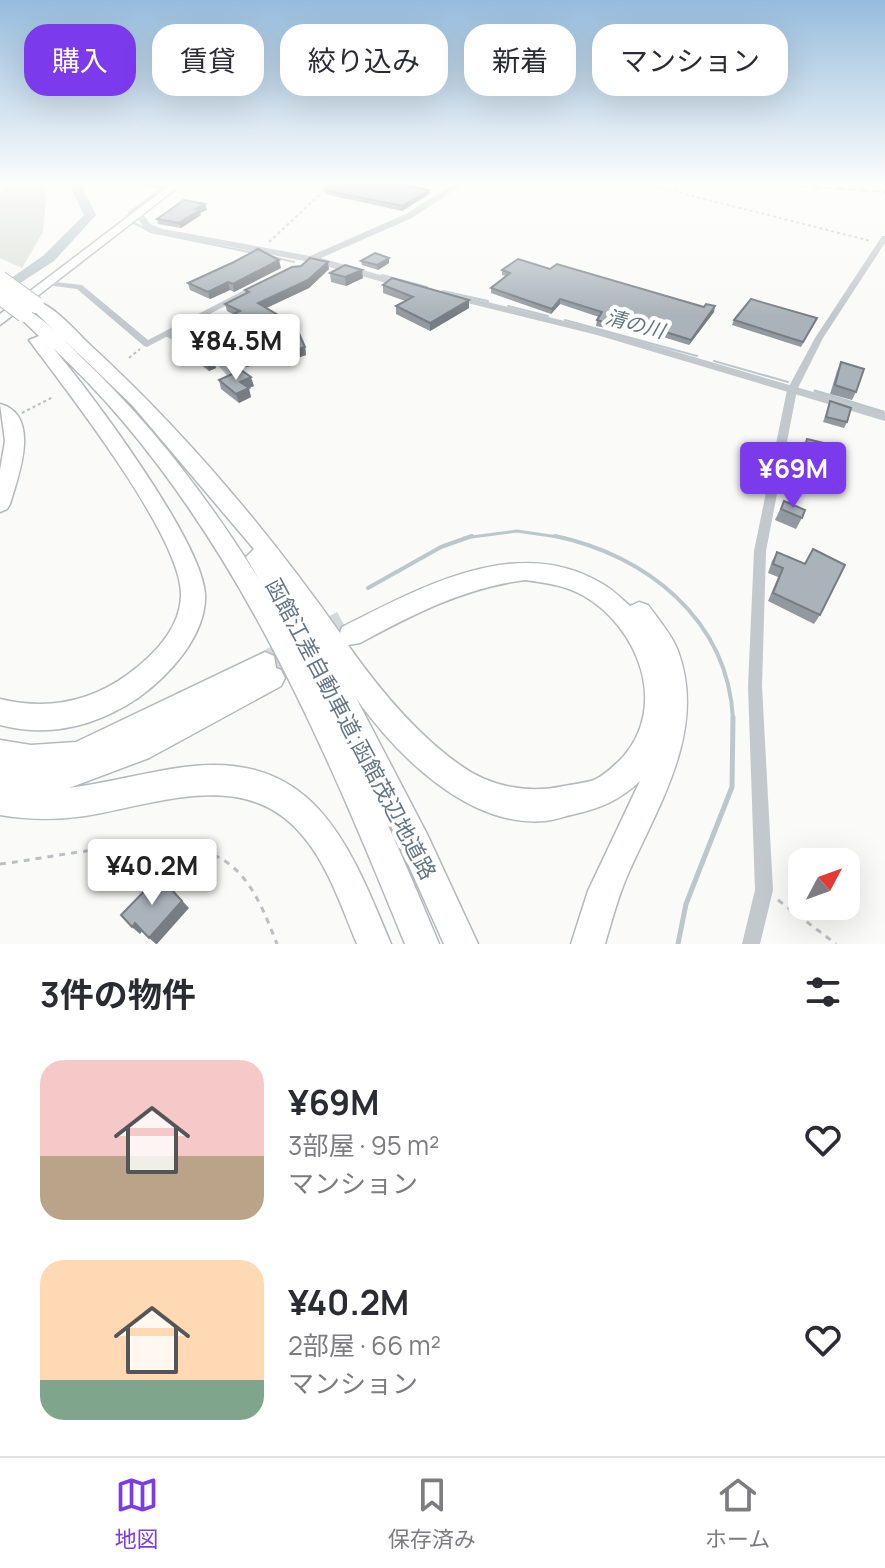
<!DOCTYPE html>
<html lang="ja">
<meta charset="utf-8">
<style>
:root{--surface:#fff;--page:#f2f2f3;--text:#2b2b33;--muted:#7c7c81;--line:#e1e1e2;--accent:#7c3aed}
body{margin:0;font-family:Manrope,"Noto Sans JP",sans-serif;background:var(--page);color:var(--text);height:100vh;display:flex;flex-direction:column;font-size:30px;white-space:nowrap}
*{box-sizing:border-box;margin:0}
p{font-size:26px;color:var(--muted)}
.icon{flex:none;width:44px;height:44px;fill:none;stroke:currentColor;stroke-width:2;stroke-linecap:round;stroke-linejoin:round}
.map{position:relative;height:944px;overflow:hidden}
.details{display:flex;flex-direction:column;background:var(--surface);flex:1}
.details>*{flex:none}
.hud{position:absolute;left:24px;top:24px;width:838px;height:72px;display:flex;gap:16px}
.needle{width:52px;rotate:49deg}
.controls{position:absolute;left:788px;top:848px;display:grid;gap:16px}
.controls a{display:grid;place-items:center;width:72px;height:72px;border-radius:16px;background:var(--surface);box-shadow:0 8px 32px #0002;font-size:40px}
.price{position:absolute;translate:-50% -68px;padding:0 18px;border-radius:8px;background:#fff;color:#222;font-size:26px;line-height:52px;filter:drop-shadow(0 2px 4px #0008)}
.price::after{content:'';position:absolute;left:50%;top:48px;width:24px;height:18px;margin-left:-12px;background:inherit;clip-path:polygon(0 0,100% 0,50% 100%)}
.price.on{background:var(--accent);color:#fff}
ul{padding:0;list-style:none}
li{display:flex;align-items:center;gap:24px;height:200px;padding:0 40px}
li span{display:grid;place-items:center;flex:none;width:224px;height:160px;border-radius:24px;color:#555}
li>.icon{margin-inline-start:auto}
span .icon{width:96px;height:96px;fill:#fffc;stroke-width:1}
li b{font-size:34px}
h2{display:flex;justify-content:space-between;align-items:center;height:96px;padding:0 40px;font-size:34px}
.pill{padding:0 28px;border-radius:24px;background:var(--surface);box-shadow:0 8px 32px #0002;font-size:28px;line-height:72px}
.pill.on{background:var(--accent);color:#fff}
.tabs{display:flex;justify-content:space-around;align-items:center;height:112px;border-top:2px solid var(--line);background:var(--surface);font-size:22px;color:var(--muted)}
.tabs a{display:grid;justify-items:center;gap:4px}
.tabs .on{color:var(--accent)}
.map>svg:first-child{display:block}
</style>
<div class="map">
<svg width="885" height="944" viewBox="0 0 885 944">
<rect width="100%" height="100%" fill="#fafaf8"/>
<path fill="#dadfd7" d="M 9,184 L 47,184 L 43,232 L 22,268 L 0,258 L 0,193 Z"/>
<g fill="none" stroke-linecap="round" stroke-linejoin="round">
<path stroke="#bbc7cb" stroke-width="2" d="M 163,187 L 166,184
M 129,213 L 158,191
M 134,223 L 151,232 L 254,253
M 273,257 L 294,262
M 382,275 L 427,287
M 443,291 L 488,301
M 508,306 L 548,316
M 565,320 L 697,356
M 714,361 L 788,382
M 815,391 L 822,393"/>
<path stroke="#bbc7cb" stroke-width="3" d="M 815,391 L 883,412
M 464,538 L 517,531 L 565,538"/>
<path stroke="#bbc7cb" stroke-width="4" d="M 555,536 C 646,555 728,619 733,719
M 368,588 L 441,547 L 472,536"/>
<path stroke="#bbc7cb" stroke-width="5" d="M 678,944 L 686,904 L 732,787 L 733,717"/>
<path fill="#bbc7cb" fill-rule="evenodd" d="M 69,184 L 81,184 L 96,215 L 54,261 L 0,296 L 0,286 L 44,255 L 84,215 Z"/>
<path stroke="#d5d9db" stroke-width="25" stroke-dasharray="25 12" stroke-linecap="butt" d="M 265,664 L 343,623"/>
<defs>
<path id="primary" d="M 171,184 L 182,184 L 0,325 L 0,314 Z"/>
<path id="motorway" d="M 36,301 C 54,306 74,329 88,343 C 182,429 266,528 340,633 L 342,627 C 420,588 516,533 601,583 C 612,589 621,598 630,606 L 639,602 L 648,605 C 658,619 672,635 678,651 C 707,730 659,804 628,874 C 618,897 612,920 605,944 L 571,944 L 588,891 L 640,781 C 620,800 601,808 575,814 C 565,816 555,820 545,821 C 469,828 396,755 356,698 L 427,834 L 478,944 L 444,944 L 382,806 L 332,706 L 246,557 L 254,549 L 132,405 L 31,308 L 29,305 ZM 525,580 C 546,583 565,585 584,596 C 639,628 668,706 623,757 C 615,765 605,775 594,780 C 585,783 574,784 564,786 C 529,794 490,787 460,765 C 415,733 379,689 348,645 L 360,643 C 414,614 464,588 525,580 Z
M 24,309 C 42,315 70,346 84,360 C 247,514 355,740 439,944 L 405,944 C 319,732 223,506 53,348 C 90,391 202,541 205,594 C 207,635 169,676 138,698 C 96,726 49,738 0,725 L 0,699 C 46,710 88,703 127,675 C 153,656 180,629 181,596 C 183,538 66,390 29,340 L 39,336 L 16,314 Z
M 0,404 C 42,415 18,477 10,504 L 7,509 L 0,512 L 0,470 L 5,441 Z
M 265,652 L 274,656 L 276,668 L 281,670 L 285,678 L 281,686 L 149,758 L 69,788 C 108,783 146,772 184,767 C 314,750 349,843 391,944 L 357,944 C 342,908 328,865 302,835 C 245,767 159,804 85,816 C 56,820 29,820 0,815 L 0,740 L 31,745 L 76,742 Z"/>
</defs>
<use href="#primary" stroke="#b5babe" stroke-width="3"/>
<use href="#motorway" stroke="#b4b9bd" stroke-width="3"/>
<path stroke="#bbbfc2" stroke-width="2" stroke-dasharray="3 3" stroke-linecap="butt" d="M 645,184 L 871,241
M 269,242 L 331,184
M 129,358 L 140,349
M 22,413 L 53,397"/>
<path stroke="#bbbfc2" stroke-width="3" stroke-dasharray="6 6" stroke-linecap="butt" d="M 0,864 C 61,857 173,828 225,861 C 253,880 265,914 277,944
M 778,900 L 836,944"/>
<path stroke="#c3c8cc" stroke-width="5" d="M 167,334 L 184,343 L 203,345 L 232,377"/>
<path fill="#c3c8cc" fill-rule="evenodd" d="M 133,184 L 149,184 L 173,189 L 170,191 Z
M 882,236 L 885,236 L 885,243 L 823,338 L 797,390 L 766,551 L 762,686 L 773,890 L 760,944 L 742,944 L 755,890 L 748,686 L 754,551 L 787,390 L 815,338 Z
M 46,281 L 82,285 L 148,340 L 254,285 L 261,287 L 147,347 L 144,346 L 77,289 L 46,285 Z"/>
<path fill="#c3c8cc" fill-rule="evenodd" d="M 453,184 L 463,184 L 412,218 L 321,258 L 408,283 L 409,285 L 404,288 L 315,263 L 158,233 L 144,228 L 134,213 L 141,211 L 150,224 L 163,229 L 310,256 L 406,214 Z
M 451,293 L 605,331 L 885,413 L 885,421 L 597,335 L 447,298 L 447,294 Z"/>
<use href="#primary" fill="#fff" fill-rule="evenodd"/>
<use href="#motorway" fill="#fff" fill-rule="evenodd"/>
<path stroke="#a2aab0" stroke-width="2" stroke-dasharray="8 4" stroke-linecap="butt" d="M 776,184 L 885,192"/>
<defs>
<path id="motorway-bridge" d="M 0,279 L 36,305
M 0,296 L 24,314"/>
</defs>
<use href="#motorway-bridge" stroke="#b4b9bd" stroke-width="18" stroke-linecap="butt"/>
<use href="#motorway-bridge" stroke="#fff" stroke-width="16"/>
</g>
<path fill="#929a9f" d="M 325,190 L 429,194 L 402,211 L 325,194 Z
M 207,210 L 200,213 L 201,215 L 181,228 L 158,224 L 157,219 Z
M 361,261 L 389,263 L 378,270 L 362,265 Z
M 281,268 L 234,292 L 230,290 L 210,299 L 190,290 L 188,283 Z
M 329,269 L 309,288 L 266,308 L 305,347 L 306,355 L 274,366 L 269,358 L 247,367 L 232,360 L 223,346 L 221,338 L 251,329 L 237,321 L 236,316 L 227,311 L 225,304 L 246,294 L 245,290 Z
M 550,269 L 714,312 L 689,345 L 611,321 L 606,328 L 596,326 L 597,320 L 599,317 L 560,304 L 551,314 L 491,293 L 491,288 L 506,276 L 502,275 L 502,270 Z
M 330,273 L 363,278 L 346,286 L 331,282 Z
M 383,285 L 469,308 L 430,331 L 396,314 L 396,306 L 405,301 L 383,293 Z
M 734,320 L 814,324 L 801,347 L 732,325 Z
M 183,343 L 216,368 L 209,371 L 187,354 Z
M 841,362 L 856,392 L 852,400 L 830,394 L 837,371 Z
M 219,380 L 254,386 L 248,388 L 251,397 L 239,403 L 221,389 Z
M 830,401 L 847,422 L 844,428 L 823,422 Z
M 807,439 L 823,469 L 817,480 L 795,474 L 802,450 Z
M 784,501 L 802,518 L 796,529 L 775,520 Z
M 813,549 L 820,615 L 814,624 L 768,601 L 778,577 L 768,573 L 772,561 L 777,552 L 805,564 Z"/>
<path fill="#777d82" d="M 429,190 L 429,194 L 402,211 L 402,206 Z
M 205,204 L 207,210 L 200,213 L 201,215 L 181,228 L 179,223 L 196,209 Z
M 389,258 L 389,263 L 378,270 L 377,265 Z
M 279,260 L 281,268 L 234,292 L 233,284 Z
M 328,262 L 329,269 L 309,288 L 260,311 L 258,303 Z
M 362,270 L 363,278 L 346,286 L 345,277 Z
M 228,282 L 230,290 L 210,299 L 208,292 Z
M 560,299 L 560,304 L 551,314 L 552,309 Z
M 469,300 L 469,308 L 430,331 L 430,323 Z
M 715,306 L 714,312 L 689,345 L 691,340 Z
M 305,347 L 306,355 L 274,366 L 272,358 Z
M 267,350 L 269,358 L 247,367 L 245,359 Z
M 213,357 L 216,368 L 209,371 L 206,360 Z
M 251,377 L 254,386 L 243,391 L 240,382 Z
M 249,388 L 251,397 L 239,403 L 236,394 Z
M 159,876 L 189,908 L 157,944 L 156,944 L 149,938 Z
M 135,923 L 143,930 L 140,934 L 132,927 Z"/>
<path fill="#aab3b9" stroke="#777d82" stroke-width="2" d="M 334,184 L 399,184 L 429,190 L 402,206 L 325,190 Z
M 184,200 L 205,204 L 196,209 L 200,210 L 179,223 L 157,219 Z
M 258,249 L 279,260 L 233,284 L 228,282 L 208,292 L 188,283 L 234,262 Z
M 375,253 L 389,258 L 377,265 L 361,261 Z
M 310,258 L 328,262 L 308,280 L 258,303 L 283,318 L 293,331 L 297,329 L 305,347 L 272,358 L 267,350 L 245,359 L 230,352 L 221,338 L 258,327 L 235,313 L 240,311 L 225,304 L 249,292 L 245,290 L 292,267 L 301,266 Z
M 518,259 L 550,269 L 557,264 L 704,307 L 706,304 L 715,306 L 691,340 L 612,315 L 607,323 L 597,320 L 602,312 L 560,299 L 552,309 L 491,288 L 510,273 L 502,270 Z
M 345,265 L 362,270 L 345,277 L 330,273 Z
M 392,278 L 469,300 L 430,323 L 396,306 L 413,297 L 383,285 Z
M 751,299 L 817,318 L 803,342 L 734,320 Z
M 197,340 L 213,357 L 206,360 L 183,343 Z
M 841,362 L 864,369 L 856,392 L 835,385 Z
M 241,370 L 251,377 L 240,382 L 249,388 L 236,394 L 219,380 Z
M 830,401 L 851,408 L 847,422 L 826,417 Z
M 807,439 L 824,443 L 823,469 L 800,463 Z
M 784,501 L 805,510 L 802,518 L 781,509 Z
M 813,549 L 845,565 L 820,615 L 773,593 L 783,568 L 773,564 L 777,552 L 805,564 Z
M 159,876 L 182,901 L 149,938 L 135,923 L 132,927 L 121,915 Z"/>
<linearGradient id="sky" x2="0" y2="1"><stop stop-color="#96bcdc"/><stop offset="0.58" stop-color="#fdfdfc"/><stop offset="1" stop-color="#fdfdfc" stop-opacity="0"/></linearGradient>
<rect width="885" height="316" fill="url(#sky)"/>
<g text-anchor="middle" stroke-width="8" stroke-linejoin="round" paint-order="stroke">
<g font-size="20" font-style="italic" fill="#60757c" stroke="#fff">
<text transform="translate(635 324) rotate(15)" y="7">清の川</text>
</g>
<g font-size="22" fill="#657683" stroke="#fff">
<text transform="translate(351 729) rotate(62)" y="8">函館江差自動車道;函館茂辺地道路</text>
</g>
</g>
</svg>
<div class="controls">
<a><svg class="needle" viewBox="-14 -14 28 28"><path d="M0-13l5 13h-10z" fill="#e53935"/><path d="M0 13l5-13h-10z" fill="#7c7c81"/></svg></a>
</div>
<b class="price" style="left:236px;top:382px">¥84.5M</b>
<b class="price on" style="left:793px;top:510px">¥69M</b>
<b class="price" style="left:152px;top:907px">¥40.2M</b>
<div class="hud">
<a class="pill on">購入</a>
<a class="pill">賃貸</a>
<a class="pill">絞り込み</a>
<a class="pill">新着</a>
<a class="pill">マンション</a>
</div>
</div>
<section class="details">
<h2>3件の物件<svg class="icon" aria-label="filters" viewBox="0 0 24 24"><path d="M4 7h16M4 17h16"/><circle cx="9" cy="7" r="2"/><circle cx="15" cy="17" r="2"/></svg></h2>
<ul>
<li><span style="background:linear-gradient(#f6c9c9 60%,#b9a48a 0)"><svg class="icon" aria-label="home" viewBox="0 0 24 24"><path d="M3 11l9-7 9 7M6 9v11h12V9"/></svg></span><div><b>¥69M</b><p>3部屋 · 95 m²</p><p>マンション</p></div><svg class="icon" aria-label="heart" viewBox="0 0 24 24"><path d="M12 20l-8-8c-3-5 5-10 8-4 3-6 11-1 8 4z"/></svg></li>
<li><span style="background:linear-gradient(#ffd9b3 75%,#7fa58c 0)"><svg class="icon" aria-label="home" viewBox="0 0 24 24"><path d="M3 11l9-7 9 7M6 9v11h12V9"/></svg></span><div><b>¥40.2M</b><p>2部屋 · 66 m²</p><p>マンション</p></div><svg class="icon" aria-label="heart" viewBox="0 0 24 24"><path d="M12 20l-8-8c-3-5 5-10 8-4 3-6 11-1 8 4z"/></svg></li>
</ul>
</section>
<nav class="tabs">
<a class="on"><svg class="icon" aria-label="map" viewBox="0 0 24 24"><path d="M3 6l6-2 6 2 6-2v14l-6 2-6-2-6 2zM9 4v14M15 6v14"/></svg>地図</a>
<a><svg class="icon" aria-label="saved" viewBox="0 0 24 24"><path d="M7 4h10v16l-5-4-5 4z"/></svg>保存済み</a>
<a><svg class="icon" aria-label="home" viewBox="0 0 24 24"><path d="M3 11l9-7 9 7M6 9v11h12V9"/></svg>ホーム</a>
</nav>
